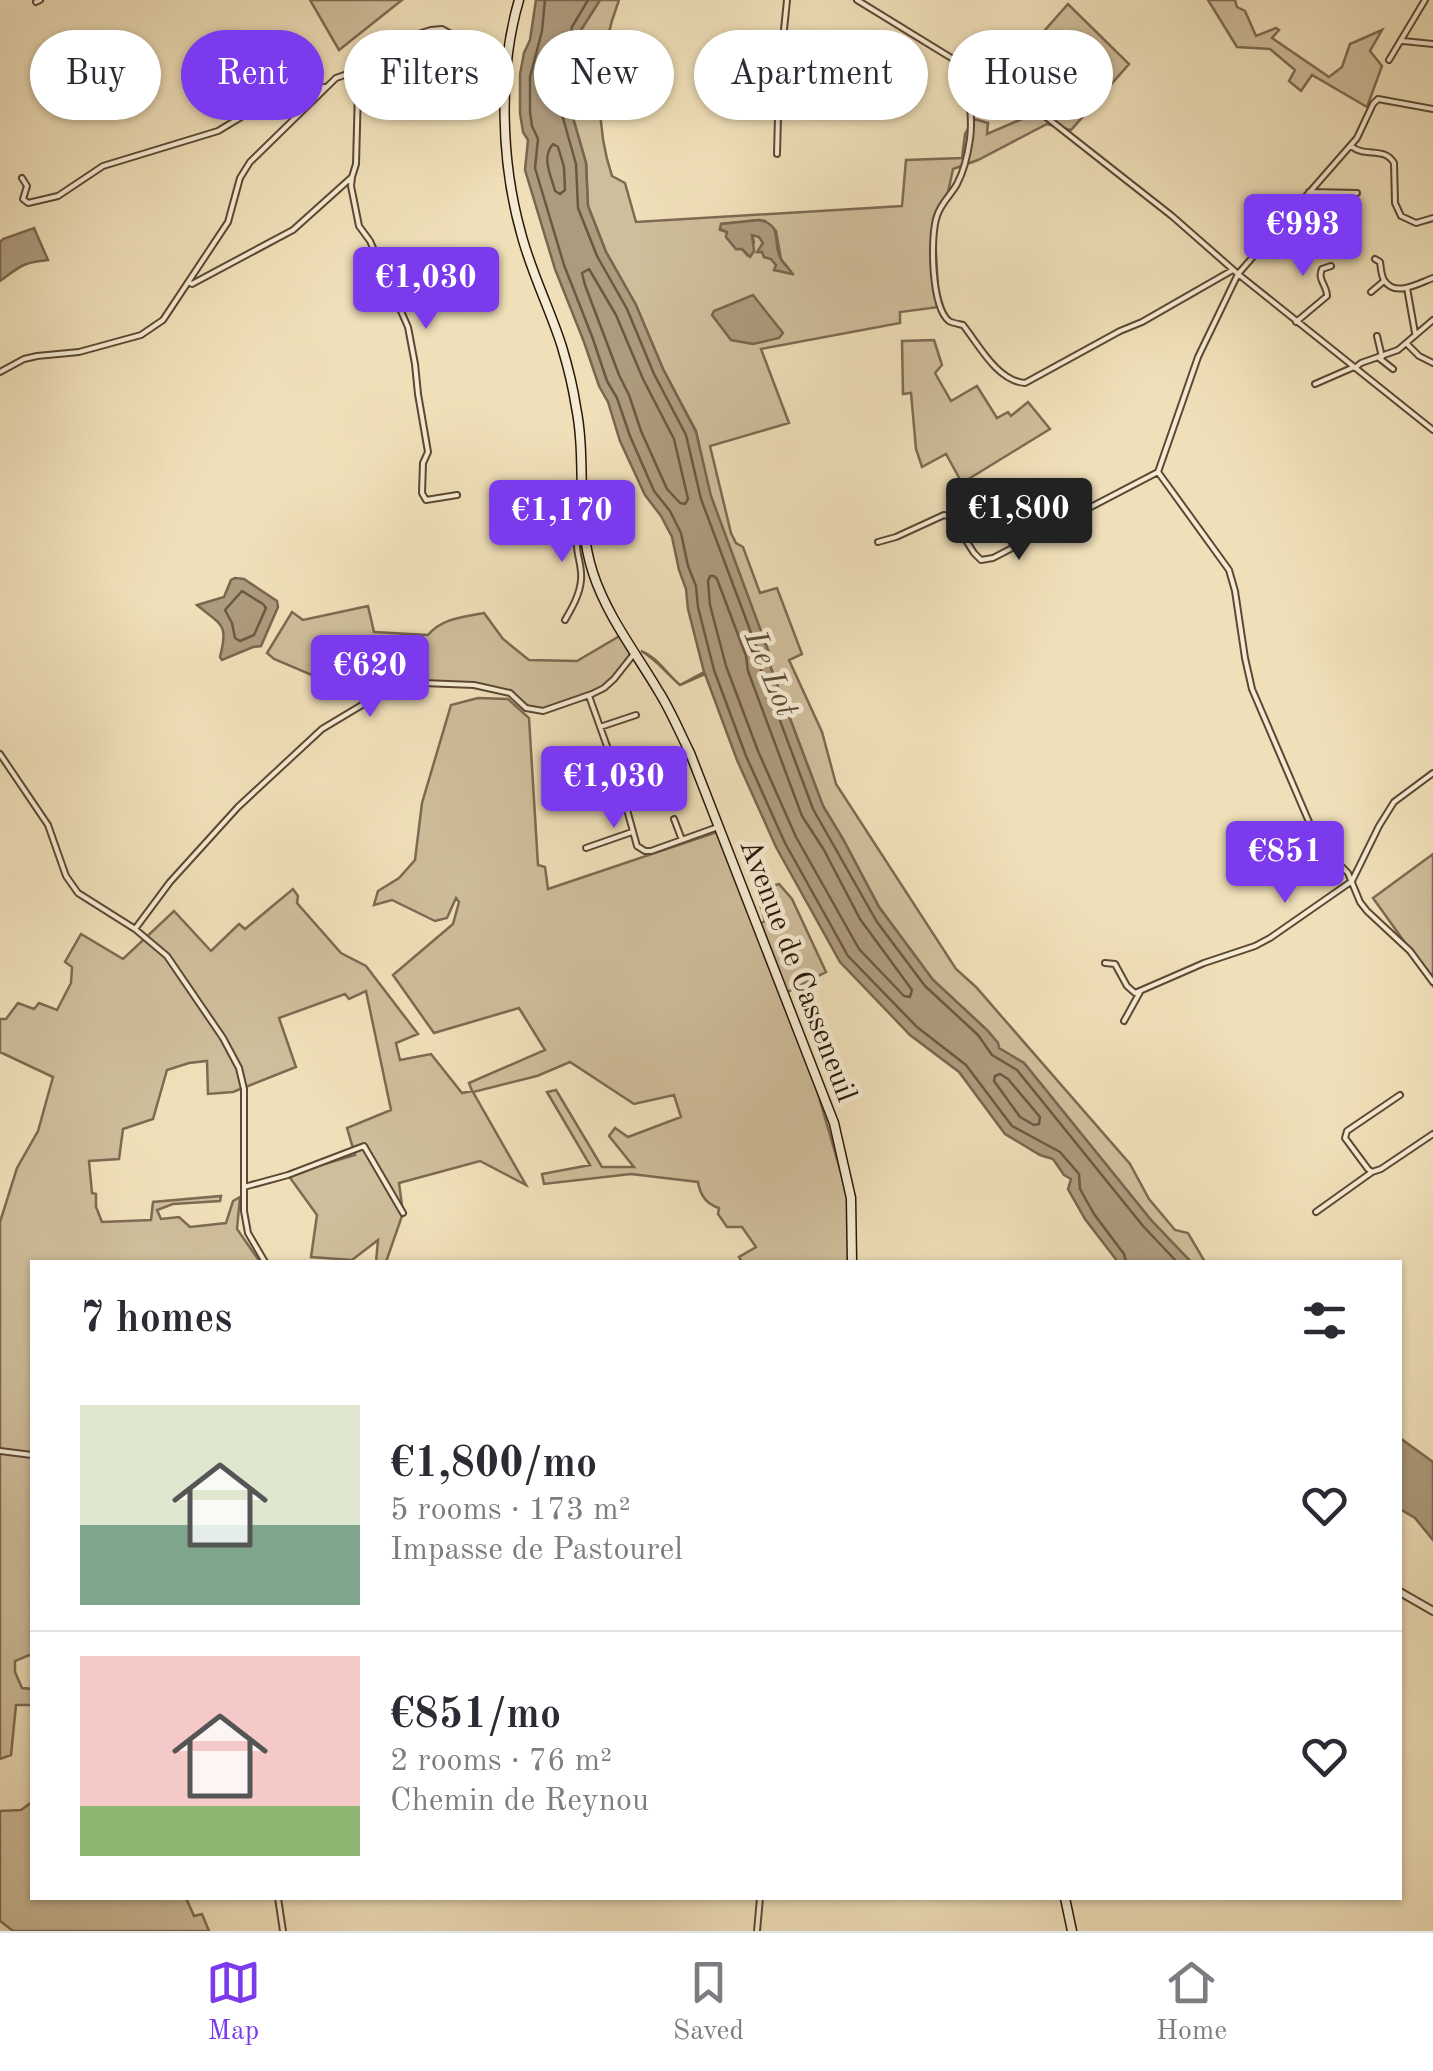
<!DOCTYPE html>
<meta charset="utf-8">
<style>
:root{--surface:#fff;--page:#f7f7f7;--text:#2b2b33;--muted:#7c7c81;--line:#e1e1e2;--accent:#7c3aed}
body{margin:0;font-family:"Old Standard TT",serif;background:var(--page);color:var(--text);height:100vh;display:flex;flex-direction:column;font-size:38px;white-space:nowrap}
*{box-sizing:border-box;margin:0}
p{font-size:32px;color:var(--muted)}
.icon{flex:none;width:55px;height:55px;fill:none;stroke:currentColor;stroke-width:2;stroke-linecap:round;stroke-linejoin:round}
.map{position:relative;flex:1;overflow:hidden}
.details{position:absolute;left:30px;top:1260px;width:1372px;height:640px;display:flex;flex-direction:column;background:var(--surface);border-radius:0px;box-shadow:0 2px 8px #0004}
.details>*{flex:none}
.banner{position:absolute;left:30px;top:30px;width:1375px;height:90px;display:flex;gap:20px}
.price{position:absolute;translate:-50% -85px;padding:0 22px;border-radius:10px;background:var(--accent);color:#fff;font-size:32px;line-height:65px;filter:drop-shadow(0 2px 5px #0008)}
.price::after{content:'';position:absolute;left:50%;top:60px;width:30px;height:22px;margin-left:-15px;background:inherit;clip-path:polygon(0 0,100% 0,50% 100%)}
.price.on{background:#222;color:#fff}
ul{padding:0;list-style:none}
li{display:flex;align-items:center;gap:30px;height:250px;padding:0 50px}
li+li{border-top:2px solid var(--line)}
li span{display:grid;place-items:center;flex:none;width:280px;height:200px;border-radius:0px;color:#555}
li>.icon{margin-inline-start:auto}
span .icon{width:120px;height:120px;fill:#fffc;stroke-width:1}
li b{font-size:42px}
h2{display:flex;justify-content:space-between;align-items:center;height:120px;padding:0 50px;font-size:42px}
.pill{padding:0 35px;border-radius:45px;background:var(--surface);box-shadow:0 2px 8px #0004;font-size:35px;line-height:90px}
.pill.on{background:var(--accent);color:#fff}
.dock{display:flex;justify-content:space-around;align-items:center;height:140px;border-top:2px solid var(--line);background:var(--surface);font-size:28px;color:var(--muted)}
.dock a{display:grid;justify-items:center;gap:5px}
.dock .on{color:var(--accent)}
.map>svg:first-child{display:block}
</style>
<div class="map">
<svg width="1433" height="1931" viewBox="0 0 1433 1931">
<rect width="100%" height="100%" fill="#f0e0b9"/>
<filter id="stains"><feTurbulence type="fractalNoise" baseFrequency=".002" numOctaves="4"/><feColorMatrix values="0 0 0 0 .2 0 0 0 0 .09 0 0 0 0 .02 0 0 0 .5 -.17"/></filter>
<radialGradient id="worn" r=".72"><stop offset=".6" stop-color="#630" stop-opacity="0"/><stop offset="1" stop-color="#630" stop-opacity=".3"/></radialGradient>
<path fill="#cfbe9b" stroke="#7d6a52" stroke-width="2.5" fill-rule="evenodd" d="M 310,0 L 402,0 L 339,50 Z
M 600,0 L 619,0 C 598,55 593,120 612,176 L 625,183 L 636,222 L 902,206 L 906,160 L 962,158 L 965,134 L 974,119 L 988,123 L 987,134 L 1036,113 L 1059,83 L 1028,55 L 1038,38 L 1068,4 L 1129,64 L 1071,130 L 1047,124 L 978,160 L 953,169 L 947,197 L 934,217 L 939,307 L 900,312 L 900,323 L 761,349 L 789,423 L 710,446 L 731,533 L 736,543 L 743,547 L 760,593 L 777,588 L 802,654 L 789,660 L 822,732 L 836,784 L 956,969 L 976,987 L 1130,1164 L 1149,1199 L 1175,1230 L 1188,1233 L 1205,1262 L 1191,1262 L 1151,1220 L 1024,1063 L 998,1048 L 998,1043 L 987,1030 L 933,980 L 879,907 L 843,839 L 823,806 L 769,663 L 769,653 L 710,496 L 696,431 L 663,369 L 636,305 L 606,252 L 588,206 L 586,163 L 569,104 L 581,30 ZM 759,220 L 765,221 L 776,231 L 781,259 L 792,273 L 775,270 L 777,265 L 771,259 L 764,257 L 762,252 L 758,252 L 763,243 L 759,236 L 752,235 L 754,242 L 747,255 L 742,249 L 736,249 L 726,237 L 727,232 L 720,230 L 722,224 Z
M 1208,0 L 1235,0 L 1237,7 L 1245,11 L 1256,36 L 1276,28 L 1279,30 L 1272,38 L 1329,77 L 1342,67 L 1350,44 L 1382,30 L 1370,51 L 1382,66 L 1367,107 L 1312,75 L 1301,91 L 1289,81 L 1295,70 L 1270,49 L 1237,47 Z
M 934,340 L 942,365 L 935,373 L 951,401 L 977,386 L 997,418 L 1008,412 L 1011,416 L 1028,402 L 1050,429 L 962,483 L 946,454 L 922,467 L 916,449 L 911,393 L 903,394 L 902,341 Z
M 368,606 L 374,632 L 428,635 C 442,618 464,617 484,613 L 503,639 L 529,660 L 577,661 L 623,634 L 635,652 L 604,688 L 543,711 L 526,708 L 510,693 L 474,685 L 423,683 L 381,691 L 354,693 L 274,659 L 267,653 L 292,612 L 303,620 Z
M 478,698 L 508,699 L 529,718 L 538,865 L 545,867 L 548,889 L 717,832 L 756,926 L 765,921 L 756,891 L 779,884 L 792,899 L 826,972 L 782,995 L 816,1087 L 848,1197 L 849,1262 L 742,1262 L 739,1257 L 756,1247 L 742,1227 L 727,1227 L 718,1214 L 719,1208 C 706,1204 700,1195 698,1182 L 631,1174 L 544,1184 L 542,1174 L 590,1165 L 547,1092 L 556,1090 L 602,1167 L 634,1167 L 609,1136 L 615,1128 L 628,1137 L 681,1117 L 674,1095 L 634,1104 L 570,1062 L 537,1076 L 473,1092 L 526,1185 L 480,1161 L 399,1183 L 403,1213 L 386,1262 L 376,1262 L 378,1240 L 352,1260 L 311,1257 L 317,1215 L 288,1175 L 355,1155 L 347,1128 L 391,1110 L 366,991 L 349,999 L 345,994 L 279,1018 L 296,1067 L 233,1092 L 208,1094 L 207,1061 L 189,1063 L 167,1070 L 153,1119 L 123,1129 L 119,1159 L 89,1161 L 92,1193 L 96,1194 L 96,1207 L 102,1222 L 151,1220 L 153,1202 L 221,1196 L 220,1201 L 173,1204 L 157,1210 L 161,1219 L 179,1217 L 190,1227 L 226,1223 L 233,1201 L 240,1197 L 237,1229 L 260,1262 L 32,1262 L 32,1654 L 15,1661 L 15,1672 L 22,1688 L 32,1689 L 32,1705 L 16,1705 L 11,1755 L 0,1759 L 0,1222 L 17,1168 L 38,1131 L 53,1077 L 0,1052 L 0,1019 L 6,1019 L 18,1003 L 34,1009 L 39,1003 L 57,1010 L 71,983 L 72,967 L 65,962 L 81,934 L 123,959 L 174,911 L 211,951 L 239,924 L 245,929 L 293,889 L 298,896 L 297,903 L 341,953 L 366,966 L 418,1034 L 396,1043 L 400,1060 L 431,1054 L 462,1093 L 472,1091 L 469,1083 L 545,1050 L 519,1008 L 434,1033 L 393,975 L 453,924 L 459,902 L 456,898 L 447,918 L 435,921 L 392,900 L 374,905 L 378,891 L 399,878 L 415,860 L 422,803 L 451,705 Z
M 1433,854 L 1433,986 L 1421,965 L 1373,898 Z
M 32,1802 L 32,1898 L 186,1898 L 194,1916 L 202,1914 L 209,1931 L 13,1931 L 0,1921 L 0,1811 L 21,1810 Z"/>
<path fill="#ad9b7d" stroke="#79664e" stroke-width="2.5" d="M 536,0 L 600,0 L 581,30 L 569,104 L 586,163 L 588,206 L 606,252 L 636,305 L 663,369 L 696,432 L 711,496 L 769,653 L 769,663 L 823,806 L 843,839 L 879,907 L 933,980 L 987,1030 L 998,1043 L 999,1048 L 1024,1063 L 1151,1220 L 1191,1262 L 1118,1262 L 1085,1219 L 1068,1189 L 1071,1179 L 1064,1175 L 1053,1159 L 1040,1155 L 1005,1134 L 959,1072 L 910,1035 L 840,962 L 776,847 L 737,760 L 705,674 L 680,685 C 666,673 656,659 641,651 C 657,657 666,673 680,685 L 704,672 L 688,609 L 686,589 L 679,570 L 672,537 L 661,516 L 645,495 L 620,441 L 608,402 L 599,386 L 584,342 L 555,269 L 525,170 L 528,140 L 523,132 L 520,113 L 520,74 L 524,53 L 530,40 Z
M 759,220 C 786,226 770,244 782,261 C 785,265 790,269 792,274 L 774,270 L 776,265 L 771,259 L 764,257 L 762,252 L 757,252 L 763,243 L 759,237 L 752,235 L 754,251 L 750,257 L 742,249 L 736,249 L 726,237 L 727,232 L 720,229 L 721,224 Z
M 34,228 L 48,260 C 22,263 22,265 0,281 L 0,242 L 3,239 Z
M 753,295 L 783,333 L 779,338 L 753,344 L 731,340 L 712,315 L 714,311 Z
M 235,578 L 244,579 L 277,601 L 278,607 L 261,646 L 253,647 L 222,660 L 220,657 C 229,623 221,625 197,605 L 224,597 L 231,580 Z
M 1400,1438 L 1433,1462 L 1433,1540 L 1415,1518 L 1400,1509 Z"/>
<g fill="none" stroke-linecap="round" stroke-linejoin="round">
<path stroke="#6c5842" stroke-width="2.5" d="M 545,0 L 542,31 L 530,77 L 530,112 L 532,126 L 538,139 L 535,168 L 564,265 L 593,339 L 607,381 L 617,398 L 630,436 L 654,491 L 670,511 L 681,533 L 688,566 L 696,586 L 698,607 L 714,670 L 746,756 L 785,843 L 848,956 L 917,1027 L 966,1065 L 1012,1126 L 1060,1152 L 1079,1174 L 1080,1189 L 1094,1214 L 1124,1254 L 1126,1262
M 588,0 L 572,27 L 559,104 L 576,164 L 578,208 L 597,256 L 627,309 L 654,374 L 686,435 L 701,499 L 759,654 L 760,667 L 813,809 L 877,922 L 925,986 L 978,1035 L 992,1055 L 1017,1070 L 1143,1226 L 1177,1262
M 553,144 L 558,147 L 564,167 L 565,190 L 560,194 L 555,191 C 551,175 541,158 553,144 Z
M 589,269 L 616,315 L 643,379 L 674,439 L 688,499 L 685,504 L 680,503 L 667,489 L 641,431 L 629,395 L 619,375 L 585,285 L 582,273 Z
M 710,576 L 714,576 L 717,579 L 746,656 L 748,671 L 802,816 L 824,850 L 860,919 L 912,990 L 910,997 L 904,996 L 859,949 L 796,837 L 758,751 L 726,666 L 710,605 L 708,581 Z
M 242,591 L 263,604 L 266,608 L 254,635 L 240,641 L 235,638 L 232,623 L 225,610 Z
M 1000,1074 L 1008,1079 L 1040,1117 L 1039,1124 L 1034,1125 L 1020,1117 L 994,1081 L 995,1076 Z"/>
<defs>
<path id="minor" d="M 857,0 L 1041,113 L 1172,216 L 1238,274 L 1433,430
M 36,2 L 40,0
M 1403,41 L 1433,44
M 1389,60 L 1425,0
M 970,67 L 967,77 C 969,97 973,119 970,139 C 968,153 964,171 957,184 C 951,195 941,203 937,216 C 930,235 931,307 949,321 C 952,323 959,324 963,325 C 979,345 997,381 1025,383 L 1120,331 L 1142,322 L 1231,271
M 1351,146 C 1365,158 1384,146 1394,163 L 1395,203 L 1401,216 L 1416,223 L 1433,218
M 777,154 L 779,79 L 787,0
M 352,177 L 351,186 L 359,226 L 370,241 L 408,327 L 415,364 L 418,394 L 428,452 L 423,463 L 422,493 L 426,500 L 457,495
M 22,178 L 27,186 L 23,199 L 28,203 L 58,196 L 103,166 L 218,131 L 291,87 L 306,85 L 325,87
M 1309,192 L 1357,193
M 1375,259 L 1380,262 C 1381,268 1381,275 1384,280 C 1395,298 1419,283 1433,278
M 190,283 L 192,284 L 293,230 L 352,177 L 356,164 L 358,90 L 376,65
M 1407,288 L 1415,333
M 1371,292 L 1384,281
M 1296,322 L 1327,296 C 1327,285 1317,280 1322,269 L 1331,266
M 1377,336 L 1382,357
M 1407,344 L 1419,356 L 1433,363
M 1379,358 L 1393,369
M 1355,368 L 1361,363 L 1398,350 L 1433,320
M 0,372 L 24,359 L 37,356 L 79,352 L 141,335 L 163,320 L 228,222 L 240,178 L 250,162 L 336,78 L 390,59 L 418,34 L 431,30 L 442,29 L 455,36 L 487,78 L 493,80 L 499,76 L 505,66
M 1315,384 L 1354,367
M 1158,472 L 1229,570 L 1235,591 L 1245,658 L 1252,689 L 1315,836 L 1329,854 L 1348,873 L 1360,902 L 1367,911 L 1410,951 L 1433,982
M 1158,472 L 1198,357 L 1238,274 L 1357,138 L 1373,104 L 1378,99 L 1433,109
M 878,542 L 896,537 L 944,515 L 951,517 L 974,553 L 981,560 L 993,558 L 1158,472
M 565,620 C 572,608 580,594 581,580 C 583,561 571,548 581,530
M 589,696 L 618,777 L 637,846 L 645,851 L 651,851 L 718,827
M 600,727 L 636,715
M 0,754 L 48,825 L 66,876 L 78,893 L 135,929 L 167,956 L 223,1038 L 239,1068 L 244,1089 L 244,1211 L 248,1233 L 265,1262
M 579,795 L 619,781
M 674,819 L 682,840
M 586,848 L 632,832
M 135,929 L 170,882 L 238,807 L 322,729 L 367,702 L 381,691 L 404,685 L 423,683 L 474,685 L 510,693 L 526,708 L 543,711 L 592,694 L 604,688 L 614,679 L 633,655
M 1105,963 L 1115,964 L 1127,986 L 1135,993 L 1204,963 L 1255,946 L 1270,938 L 1352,881 L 1379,826 L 1394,802 L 1433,773
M 1124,1021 L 1140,992
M 1400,1095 L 1347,1131 L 1345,1138 L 1368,1169 L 1372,1172 L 1381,1169 L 1433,1134
M 244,1187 L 288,1175 L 364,1146 L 403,1213
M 1316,1212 L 1372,1172
M 0,1451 L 32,1455
M 278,1898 L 283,1931
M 757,1931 L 760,1898"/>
<path id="tertiary" d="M 1400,1592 L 1433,1611"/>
<path id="secondary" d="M 519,0 C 498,71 501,162 521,233 C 531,272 550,309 562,347 C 568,367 573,387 576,407 C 587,461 575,519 593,573 C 607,616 636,653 659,692 C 671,711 680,733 690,753 L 834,1123 L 851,1198 L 852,1262
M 1065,1898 L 1072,1931"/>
</defs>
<use href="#minor" stroke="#5c4834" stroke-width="8"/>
<use href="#tertiary" stroke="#5c4834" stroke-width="10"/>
<use href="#secondary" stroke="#2b1608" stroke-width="11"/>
<use href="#minor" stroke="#f5ebd2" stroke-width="4"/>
<use href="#tertiary" stroke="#f5ebd2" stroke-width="6"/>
<use href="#secondary" stroke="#f5ebd2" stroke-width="8"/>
</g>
<g text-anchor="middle" stroke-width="9" stroke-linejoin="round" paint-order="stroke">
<g font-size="30" fill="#2b1608" stroke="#f5ebd2">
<text transform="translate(799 970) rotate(69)" y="10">Avenue de Casseneuil</text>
</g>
<g font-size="32" font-style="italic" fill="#5f4b37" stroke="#f5ebd2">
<text transform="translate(772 673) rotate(67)" y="11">Le Lot</text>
</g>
</g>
<rect width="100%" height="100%" filter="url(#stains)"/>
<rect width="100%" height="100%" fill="url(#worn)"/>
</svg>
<b class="price" style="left:1303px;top:279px">€993</b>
<b class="price" style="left:426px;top:332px">€1,030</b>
<b class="price on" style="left:1019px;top:563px">€1,800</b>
<b class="price" style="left:562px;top:565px">€1,170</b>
<b class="price" style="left:370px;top:720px">€620</b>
<b class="price" style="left:614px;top:831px">€1,030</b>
<b class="price" style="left:1285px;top:906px">€851</b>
<div class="banner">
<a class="pill">Buy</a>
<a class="pill on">Rent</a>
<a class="pill">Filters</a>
<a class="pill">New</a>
<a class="pill">Apartment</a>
<a class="pill">House</a>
</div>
<section class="details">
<h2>7 homes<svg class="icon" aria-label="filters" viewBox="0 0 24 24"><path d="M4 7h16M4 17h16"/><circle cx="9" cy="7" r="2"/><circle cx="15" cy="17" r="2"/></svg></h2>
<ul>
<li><span style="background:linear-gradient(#dfe7d0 60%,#7fa58c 0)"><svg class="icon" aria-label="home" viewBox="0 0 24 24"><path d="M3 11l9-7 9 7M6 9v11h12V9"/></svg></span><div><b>€1,800/mo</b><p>5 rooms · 173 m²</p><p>Impasse de Pastourel</p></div><svg class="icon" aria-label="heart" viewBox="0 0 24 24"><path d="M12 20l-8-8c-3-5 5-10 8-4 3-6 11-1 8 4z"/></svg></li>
<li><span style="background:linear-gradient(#f6c9c9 75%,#8fb573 0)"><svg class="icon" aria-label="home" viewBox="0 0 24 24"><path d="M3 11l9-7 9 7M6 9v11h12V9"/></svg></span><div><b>€851/mo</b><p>2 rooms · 76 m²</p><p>Chemin de Reynou</p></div><svg class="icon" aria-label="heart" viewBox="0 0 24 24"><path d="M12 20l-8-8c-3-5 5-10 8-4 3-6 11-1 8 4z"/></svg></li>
</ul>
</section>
</div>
<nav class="dock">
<a class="on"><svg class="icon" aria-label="map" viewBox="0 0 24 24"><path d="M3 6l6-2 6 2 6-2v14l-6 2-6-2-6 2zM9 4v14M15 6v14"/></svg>Map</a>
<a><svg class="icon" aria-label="saved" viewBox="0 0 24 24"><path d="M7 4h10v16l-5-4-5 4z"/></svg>Saved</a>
<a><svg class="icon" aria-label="home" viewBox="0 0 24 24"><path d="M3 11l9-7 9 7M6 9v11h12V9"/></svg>Home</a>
</nav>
